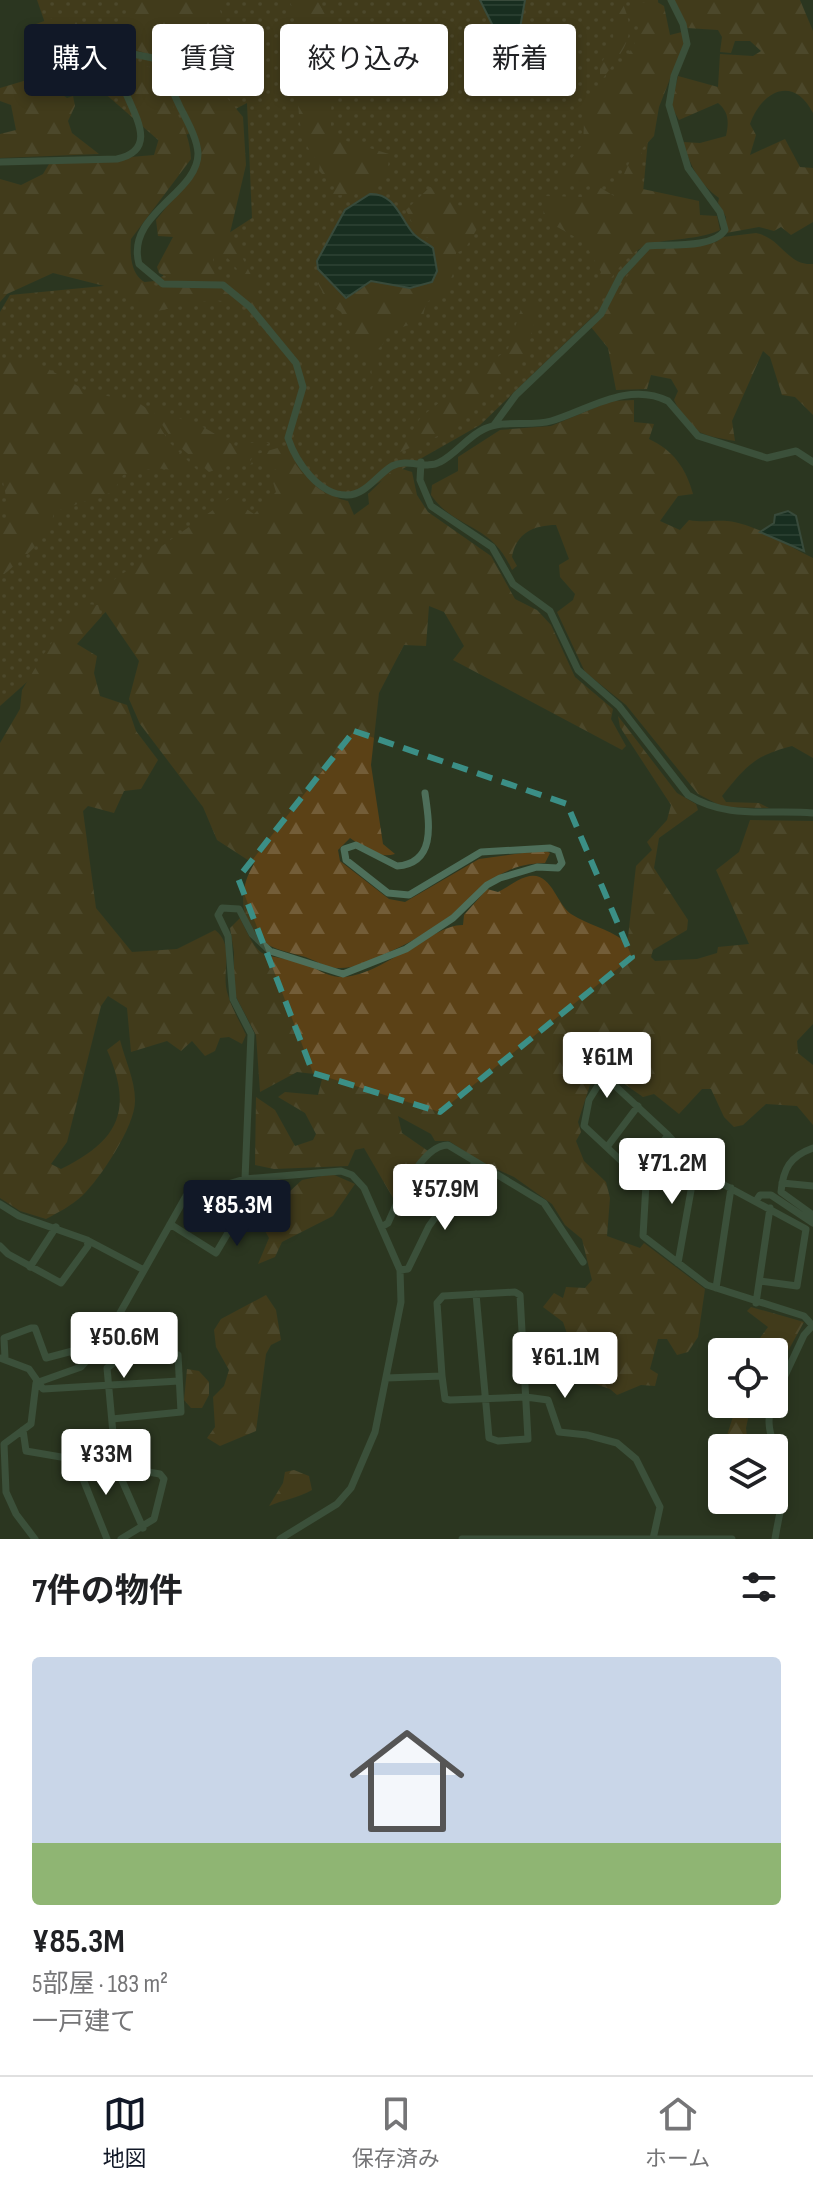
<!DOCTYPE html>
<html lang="ja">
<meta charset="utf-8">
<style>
:root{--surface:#fff;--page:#f6f6f6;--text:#202124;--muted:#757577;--line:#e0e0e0;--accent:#111827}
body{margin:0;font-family:"Sofia Sans Condensed","Noto Sans JP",sans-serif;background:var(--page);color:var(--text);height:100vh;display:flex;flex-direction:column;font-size:30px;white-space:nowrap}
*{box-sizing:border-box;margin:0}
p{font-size:26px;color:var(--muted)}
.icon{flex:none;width:44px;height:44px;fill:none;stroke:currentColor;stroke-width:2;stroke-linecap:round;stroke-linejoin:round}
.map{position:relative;height:1539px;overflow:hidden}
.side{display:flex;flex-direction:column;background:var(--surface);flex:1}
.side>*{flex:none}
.hud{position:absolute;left:24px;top:24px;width:766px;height:72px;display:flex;gap:16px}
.fabs{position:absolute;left:708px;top:1338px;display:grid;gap:16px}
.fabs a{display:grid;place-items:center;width:80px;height:80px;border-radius:8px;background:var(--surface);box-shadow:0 4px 12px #0003;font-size:40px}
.price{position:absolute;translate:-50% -68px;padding:0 18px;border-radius:8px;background:#fff;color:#222;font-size:26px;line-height:52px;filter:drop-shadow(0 2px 4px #0008)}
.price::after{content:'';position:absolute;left:50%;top:48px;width:24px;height:18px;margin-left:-12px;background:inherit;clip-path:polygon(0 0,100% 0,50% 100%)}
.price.current{background:var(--accent);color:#fff}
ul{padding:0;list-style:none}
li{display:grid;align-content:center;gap:16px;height:424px;padding:0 32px}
li span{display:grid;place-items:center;height:248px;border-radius:8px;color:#555}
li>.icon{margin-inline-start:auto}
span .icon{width:144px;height:144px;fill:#fffc;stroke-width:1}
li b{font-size:34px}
h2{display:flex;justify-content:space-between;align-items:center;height:96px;padding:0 32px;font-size:34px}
.pill{padding:0 28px;border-radius:8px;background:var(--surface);box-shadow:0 4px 12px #0003;font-size:28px;line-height:72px}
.pill.current{background:var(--accent);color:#fff}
.dock{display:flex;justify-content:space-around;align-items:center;height:112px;border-top:2px solid var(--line);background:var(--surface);font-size:22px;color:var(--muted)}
.dock a{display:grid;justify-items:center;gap:4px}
.dock .current{color:var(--accent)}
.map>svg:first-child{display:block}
</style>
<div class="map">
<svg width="813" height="1539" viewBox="0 0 813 1539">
<defs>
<pattern id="grass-dots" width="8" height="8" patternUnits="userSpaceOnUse" patternTransform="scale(2)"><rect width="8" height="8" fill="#5b4116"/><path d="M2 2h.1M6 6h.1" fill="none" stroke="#735d38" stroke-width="1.8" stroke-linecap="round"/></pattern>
<pattern id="forest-firs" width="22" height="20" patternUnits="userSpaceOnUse" patternTransform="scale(2)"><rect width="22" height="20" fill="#5b4116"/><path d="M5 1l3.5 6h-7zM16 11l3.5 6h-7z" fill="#735d38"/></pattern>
<pattern id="water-rules" width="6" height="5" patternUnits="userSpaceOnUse" patternTransform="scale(2)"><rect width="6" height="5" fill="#002520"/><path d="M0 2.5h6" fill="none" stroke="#254540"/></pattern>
</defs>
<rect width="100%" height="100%" fill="#2c3720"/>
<path fill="url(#grass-dots)" d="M 37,0 L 658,0 L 659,25 L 635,276 L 480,425 L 369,488 L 180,546 L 0,706 L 0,312 L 10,295 L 155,281 L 252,218 L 247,103 L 165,146 L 54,49 Z"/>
<path fill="url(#forest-firs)" d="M 130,0 L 217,0 L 229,40 L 220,79 L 223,93 L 243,117 L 246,165 L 230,233 L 258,289 L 259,314 L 231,282 L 237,269 L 225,255 L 213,257 L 215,278 L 175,281 L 159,273 L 157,267 L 173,237 L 158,236 L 156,220 L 196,170 L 201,149 L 156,57 L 131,48 L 102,64 L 86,68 L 56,34 L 36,31 L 36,24 L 61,15 C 82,22 102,40 124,29 Z
M 289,0 L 317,0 C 343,37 330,85 331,127 L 343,140 L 389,154 C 389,192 363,196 331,195 L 335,187 L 319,171 L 320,163 C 287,132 302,82 301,42 C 301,28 295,13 289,0 Z
M 614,0 L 621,0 C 640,39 622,50 600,83 L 600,65 L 613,44 Z
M 654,0 L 664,6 L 670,35 L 682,32 L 684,43 L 659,107 L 654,136 L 642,149 L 638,188 L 699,201 L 700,215 L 717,216 L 720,230 C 696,241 672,237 648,245 C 618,256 602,297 583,320 L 601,272 L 584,242 L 543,219 L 545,196 L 582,197 L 601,188 L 614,196 L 630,161 L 626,155 C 604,179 596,195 561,182 L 563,169 L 583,144 L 585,102 C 601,91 637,50 639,30 C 639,20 634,13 629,6 Z
M 674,0 L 800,0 L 813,31 L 813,113 C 794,75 762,90 750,124 L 756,135 L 750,155 L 785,139 L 800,167 L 813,168 L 813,222 L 791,235 L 781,227 L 774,231 L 759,227 L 726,233 L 726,217 L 718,203 L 719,198 C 699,184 690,165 683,142 L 700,143 L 726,136 C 729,122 729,112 718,103 L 679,120 L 671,106 L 678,76 L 718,87 L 720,54 L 753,56 L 761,51 L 750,41 L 735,41 L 731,53 L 720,52 L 722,37 L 718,30 L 687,28 Z
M 149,66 C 164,93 191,127 191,159 L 131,239 C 126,304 172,283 211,285 C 224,286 234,296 244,303 L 212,300 L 152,312 L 136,307 L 120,290 L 53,273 L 7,294 L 0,302 L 0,179 L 21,185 L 43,174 L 49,164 L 154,155 L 160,135 C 143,125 126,93 125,72 Z
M 37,77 L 67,98 L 73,96 L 75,106 L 68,121 L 72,133 L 99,154 L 0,158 L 0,134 L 16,130 L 11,105 L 0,101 L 0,88 Z
M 430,187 L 444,192 L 454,205 L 477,207 L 484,217 L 465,249 L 456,253 C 457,277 445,291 426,303 L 422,321 L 386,332 L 383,344 L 375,352 C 381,367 382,382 370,394 L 373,386 L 370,356 L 360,355 L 341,312 L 329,304 L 317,282 L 323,274 L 350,298 L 371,281 L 397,287 L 422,287 L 437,271 L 430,239 L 416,231 L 406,210 Z
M 756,233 C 782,238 787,266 813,264 L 813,415 L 795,397 L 782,395 L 770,357 L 763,351 L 732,421 L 735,441 C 699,435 690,433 674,400 L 678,391 L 671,379 L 651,375 L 647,389 L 616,390 L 608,348 L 591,327 L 648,247 L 716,242 L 723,237 Z
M 539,305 L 526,355 L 440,435 L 398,453 L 421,417 L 508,349 L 522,306 Z
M 31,359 L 90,393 L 136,401 L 149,410 L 170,443 L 200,473 L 155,468 L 123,475 L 113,492 L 54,512 C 50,540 20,560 0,578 L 0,532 L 7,524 L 9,511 L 0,467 L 0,363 Z
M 634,400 L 634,422 L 654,424 L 649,439 C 673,450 686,468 693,494 L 678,496 L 660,521 L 680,530 L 689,520 C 703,523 714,520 727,521 C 757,524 787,546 813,558 L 813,758 L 792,746 C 754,756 746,766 722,796 L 726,802 L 759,803 L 769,808 L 723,807 L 698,794 L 626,705 L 585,672 L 557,612 L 573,600 L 575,594 L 560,577 L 559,565 L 569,559 L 556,525 C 534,525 516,533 512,557 L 517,566 L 512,570 C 491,522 455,530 431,495 L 432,485 L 458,471 L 458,457 L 500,430 L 551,426 L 611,401 Z
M 155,409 L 205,428 L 237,447 L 238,443 L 269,443 L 244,460 L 209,472 L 173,441 L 153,411 Z
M 284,446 C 302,475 314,493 348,501 L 354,515 L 369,504 L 368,494 L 396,467 L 412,472 L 417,495 L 428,512 L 491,556 L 515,599 L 537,610 L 551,625 L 575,677 L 613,709 L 611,719 L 626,746 L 622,750 L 453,660 L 464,646 L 444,612 L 429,606 L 426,646 L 404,645 L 379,693 L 371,765 L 383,844 L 395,854 C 378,859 364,848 350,838 L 338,850 L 340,861 L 389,899 L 405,902 L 479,859 L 544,850 L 550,853 L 545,863 C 498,864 484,888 452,915 C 431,932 407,944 383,955 C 367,962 354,969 336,968 C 324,967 313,959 302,956 C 277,949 260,947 248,922 C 239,902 243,882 254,864 L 217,840 L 203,807 L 140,724 L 129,699 L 139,661 L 98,601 L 91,596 L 230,498 L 254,514 L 276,492 L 272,479 L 279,471 L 259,463 L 248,465 L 254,455 Z
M 85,604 L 98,605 L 102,616 L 77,644 L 97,656 L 94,673 L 100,696 L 127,705 L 136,731 L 158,760 L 141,789 L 124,791 L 114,813 L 88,806 L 83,811 L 96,908 L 132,952 L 177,949 L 215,930 C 236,946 220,973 228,995 C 232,1009 240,1022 246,1035 L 242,1044 L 229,1037 L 220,1038 L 215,1051 L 205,1056 L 192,1041 L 181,1051 L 167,1041 L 131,1052 L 127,1008 L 108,996 L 101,1006 L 67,1142 L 51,1164 L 61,1169 C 118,1141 134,1111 107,1050 L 120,1040 C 125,1060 135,1080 135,1100 C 136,1125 100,1179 82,1196 C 71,1206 59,1212 46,1219 L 20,1211 L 0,1198 L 0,743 L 20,709 L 22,690 L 43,655 L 75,609 Z
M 618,716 L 677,793 L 696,804 L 698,810 L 659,838 L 654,868 L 688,920 L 687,930 L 653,950 L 651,957 L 655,961 L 697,959 L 717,953 L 718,947 L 749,944 L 716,870 L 739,852 L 750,820 L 813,821 L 813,1024 L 797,1041 L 798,1053 L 813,1065 L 813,1125 L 797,1106 L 766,1104 L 743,1125 L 734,1127 L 724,1117 L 711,1089 L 702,1089 L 679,1114 L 654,1094 L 643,1097 L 613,1076 L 591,1082 L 578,1122 L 581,1132 L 576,1141 L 584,1161 L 606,1182 L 610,1198 L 607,1236 L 640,1248 L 644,1243 L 705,1289 L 698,1337 L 688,1352 L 677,1355 L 667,1339 L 658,1339 L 650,1369 L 658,1374 L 655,1386 L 641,1385 L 617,1395 L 610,1389 L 589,1382 L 585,1346 L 570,1342 L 563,1322 L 543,1307 L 554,1293 L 563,1298 L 566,1287 L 585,1288 L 592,1280 L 582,1239 L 565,1225 L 552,1204 L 514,1177 L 479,1161 L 449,1141 L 435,1141 L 431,1134 L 398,1116 L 402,1133 L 428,1151 L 403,1178 L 393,1198 L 364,1148 L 355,1150 L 348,1166 L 274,1169 L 255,1165 L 256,1097 L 275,1110 L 295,1146 L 313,1140 L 316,1134 L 305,1113 L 278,1097 L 285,1092 L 318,1095 L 323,1075 L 297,1072 L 260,1092 L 256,1035 L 234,993 L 234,952 L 230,928 L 240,918 C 263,967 260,950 304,964 C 317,968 325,976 339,977 C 379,979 433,924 463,925 L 464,915 L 487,889 L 498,892 C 507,888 517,879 526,877 C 551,869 556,904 571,914 C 588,925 607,928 623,940 L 628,937 L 636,866 L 652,850 L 647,842 L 667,820 L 671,805 L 620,727 Z
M 332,1174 L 355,1184 L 333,1216 L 282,1242 L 275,1257 L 258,1264 L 269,1238 L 264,1229 L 269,1220 L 265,1210 L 256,1212 L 254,1205 L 265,1193 L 257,1187 L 258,1181 L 280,1178 L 281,1189 L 289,1192 L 302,1180 Z
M 266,1295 L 276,1310 L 281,1340 L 271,1345 L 266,1354 L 256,1431 L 220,1446 L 207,1438 L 215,1427 L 213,1397 L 224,1386 L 229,1370 L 216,1347 L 214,1330 L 221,1319 Z
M 751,1307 L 804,1322 L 778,1369 L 774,1370 L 774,1352 L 757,1352 L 760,1338 L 768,1327 L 747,1311 Z
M 187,1369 L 199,1371 L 209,1382 L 209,1395 L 202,1408 L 191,1408 L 184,1400 Z
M 737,1404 L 751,1404 L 746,1428 L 748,1448 L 723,1448 Z
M 294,1470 L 309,1476 L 312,1490 C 298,1498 283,1500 269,1506 L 283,1483 L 285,1472 Z"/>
<path fill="url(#water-rules)" stroke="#47635b" stroke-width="2" d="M 480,0 L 525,0 L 517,45 L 501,42 Z
M 370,194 C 394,193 400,217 412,232 C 416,238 427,243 433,248 L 437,271 L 432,282 L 410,288 L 371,281 L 346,298 L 318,269 L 317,261 L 345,210 Z
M 788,511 L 796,516 L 804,551 L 760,532 L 774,523 L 775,515 Z"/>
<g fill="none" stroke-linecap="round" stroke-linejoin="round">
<path stroke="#4e6f5a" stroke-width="7" d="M 0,162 L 117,159 C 167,148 123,102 119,72 L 123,62 L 133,54 L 153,58 C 165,72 172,90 180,107 C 187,121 197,138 198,153 C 199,193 125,214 139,264 L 163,284 L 223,285 L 250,307 L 296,363 L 303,387 L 288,438 C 296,462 319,495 346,495 C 365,496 377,475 392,466 C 408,458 426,470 440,462 C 456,454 467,437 484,429 C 504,419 530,427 551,421 C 588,410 628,381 668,401 L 698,436 L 767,458 L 796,451 L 813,462
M 494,425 L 516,395 L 601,314 L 621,275 L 648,246 C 668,244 713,249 725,230 L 720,212 L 688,168 L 669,105 L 674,76 L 687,44 L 683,24 L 671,0
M 421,462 L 420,480 L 431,506 L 492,547 L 513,584 L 550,611 L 578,670 L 619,706 L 688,795 C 728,820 769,809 813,813
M 607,1147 L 638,1106
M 813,1148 C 790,1156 783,1169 781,1192 L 813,1215
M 638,1176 L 668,1135
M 245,1179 L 251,1034 L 233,999 L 228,936 L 218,915 L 222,908 L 239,909 L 252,934 L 270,951 L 343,974 L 406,949 L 453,918 L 487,885 L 500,878 L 537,867 L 558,868 L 562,863 L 558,851 L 550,848 L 481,852 L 409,895 L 388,893 L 346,860 L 344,849 L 356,845 L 397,866 C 437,863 429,822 425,793
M 782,1183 L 813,1186
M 756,1201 L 760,1195 L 771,1195 L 813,1223
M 0,1204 L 19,1216 L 87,1240 L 144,1270
M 170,1224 L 216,1253 L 232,1226 L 186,1196
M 383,1226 L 388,1223 C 397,1202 421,1145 448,1145 L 544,1203 L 583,1262
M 0,1246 L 8,1254 L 61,1283 L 88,1246 L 87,1240
M 678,1263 L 695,1168
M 30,1267 L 56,1227
M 400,1270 L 408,1269 L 429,1226 L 475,1163
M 760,1281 L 797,1286 L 806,1229 L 702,1173 L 668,1135 L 612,1083 L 599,1084 L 589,1100 L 584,1126 L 646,1184 L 643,1236 L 707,1285 L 804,1316 L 813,1326
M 716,1288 L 731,1188
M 756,1303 L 770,1208
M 0,1358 L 29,1369 L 43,1389 L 179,1381
M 5,1358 L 4,1338 L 31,1328 L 35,1328 L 46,1358 L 103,1343
M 442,1376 L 437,1303 L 443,1296 L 515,1292 L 520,1295 L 528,1439 L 498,1441 L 489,1438 L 476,1294
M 386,1378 L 442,1376 L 445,1399 L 450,1400 L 526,1397 L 548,1400 L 559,1432 L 587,1435 L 617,1443 L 636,1459 L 660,1507 L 653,1539
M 774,1399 L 804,1335 L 813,1325
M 772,1404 C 762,1431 780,1451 782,1477 C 785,1497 778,1519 775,1539
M 112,1419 L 181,1412 L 178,1355 C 149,1352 130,1348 107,1368 L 116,1466 L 117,1469 L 143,1528
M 23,1430 L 26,1451 L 160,1474 L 164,1479 L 154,1519 L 121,1539
M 75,1459 L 107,1539
M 35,1539 L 16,1514 L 6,1492 L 4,1444 L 31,1424 L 36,1383 L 81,1367 L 103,1343 L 186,1196 L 245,1179 L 341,1171 L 352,1175 L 364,1188 L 400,1270 L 401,1302 L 375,1432 L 351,1488 L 337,1504 L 280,1539
M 462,1539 L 732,1539"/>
</g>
<path d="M0 0H813V1539H0ZM 354,731 L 567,804 L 632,957 L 440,1112 L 313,1073 L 238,878 Z" fill="#2c3720" fill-opacity=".55" fill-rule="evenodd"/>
<path fill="none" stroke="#3b8f86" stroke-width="6" stroke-dasharray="16 10" stroke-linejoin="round" d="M 354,731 L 567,804 L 632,957 L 440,1112 L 313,1073 L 238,878 Z"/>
</svg>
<div class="fabs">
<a><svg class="icon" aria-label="locate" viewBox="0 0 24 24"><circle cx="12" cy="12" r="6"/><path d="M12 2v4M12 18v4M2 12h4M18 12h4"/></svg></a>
<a><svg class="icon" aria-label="layers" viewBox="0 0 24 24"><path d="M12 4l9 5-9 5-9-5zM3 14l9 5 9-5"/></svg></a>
</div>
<b class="price" style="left:607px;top:1100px">¥61M</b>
<b class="price" style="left:672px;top:1206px">¥71.2M</b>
<b class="price" style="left:445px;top:1232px">¥57.9M</b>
<b class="price current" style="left:237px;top:1248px">¥85.3M</b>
<b class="price" style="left:124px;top:1380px">¥50.6M</b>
<b class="price" style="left:565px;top:1400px">¥61.1M</b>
<b class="price" style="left:106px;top:1497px">¥33M</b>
<div class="hud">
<a class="pill current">購入</a>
<a class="pill">賃貸</a>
<a class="pill">絞り込み</a>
<a class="pill">新着</a>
</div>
</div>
<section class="side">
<h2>7件の物件<svg class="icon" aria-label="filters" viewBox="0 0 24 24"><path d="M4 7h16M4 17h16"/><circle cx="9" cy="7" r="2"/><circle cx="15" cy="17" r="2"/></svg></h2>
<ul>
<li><span style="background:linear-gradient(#c9d6e8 75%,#8fb573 0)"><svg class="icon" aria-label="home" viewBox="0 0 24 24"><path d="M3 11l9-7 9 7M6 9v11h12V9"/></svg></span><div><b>¥85.3M</b><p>5部屋 · 183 m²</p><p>一戸建て</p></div></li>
</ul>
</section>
<nav class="dock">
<a class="current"><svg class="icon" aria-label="map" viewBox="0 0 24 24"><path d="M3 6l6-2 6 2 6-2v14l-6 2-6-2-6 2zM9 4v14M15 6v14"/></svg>地図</a>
<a><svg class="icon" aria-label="saved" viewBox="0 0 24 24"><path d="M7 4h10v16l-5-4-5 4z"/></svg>保存済み</a>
<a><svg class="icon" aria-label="home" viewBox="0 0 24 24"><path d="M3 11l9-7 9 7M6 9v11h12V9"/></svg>ホーム</a>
</nav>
